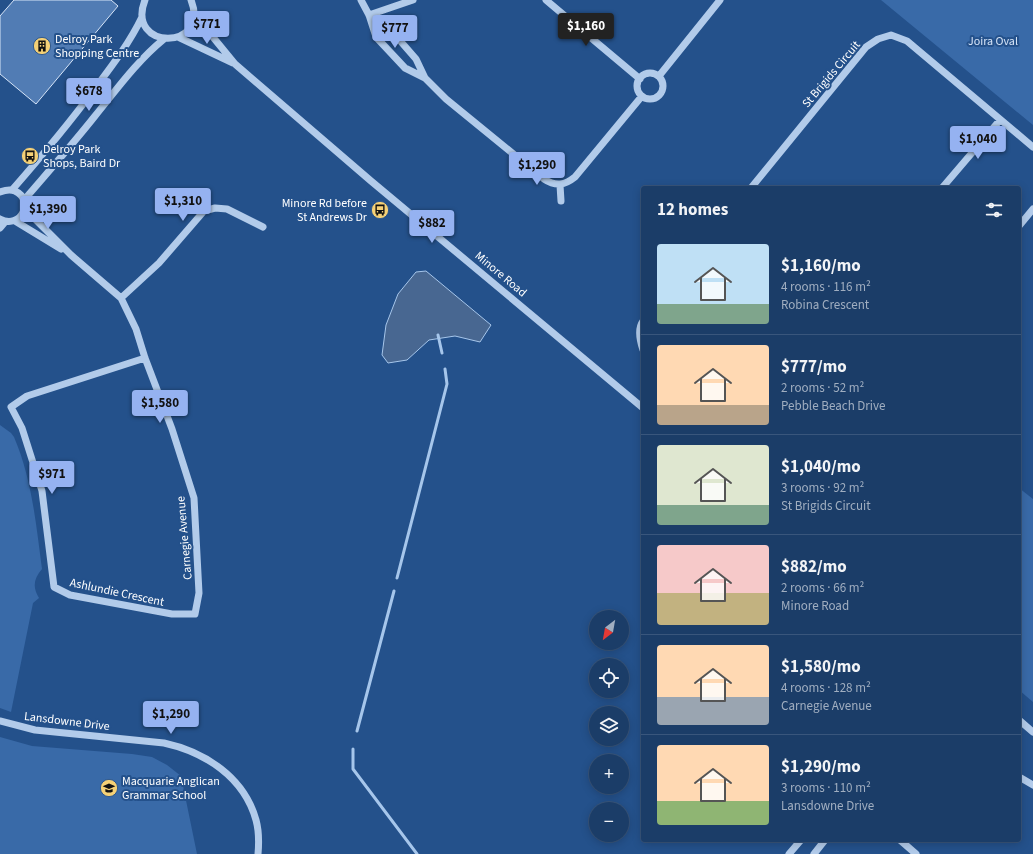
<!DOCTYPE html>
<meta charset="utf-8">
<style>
:root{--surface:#1b3d68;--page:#284871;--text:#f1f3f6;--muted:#a0aec0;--line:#39567c;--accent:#95b2f1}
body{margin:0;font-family:"Source Sans 3",sans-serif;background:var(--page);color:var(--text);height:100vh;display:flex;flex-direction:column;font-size:15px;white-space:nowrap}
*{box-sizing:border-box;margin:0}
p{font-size:13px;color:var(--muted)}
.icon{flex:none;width:22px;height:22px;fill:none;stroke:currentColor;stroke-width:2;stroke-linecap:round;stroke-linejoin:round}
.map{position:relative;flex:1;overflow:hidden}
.drawer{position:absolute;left:641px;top:186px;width:380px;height:656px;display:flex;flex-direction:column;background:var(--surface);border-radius:4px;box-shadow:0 2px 10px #0003,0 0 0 1px var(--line)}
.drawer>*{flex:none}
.needle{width:26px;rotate:211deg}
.buttons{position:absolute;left:589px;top:610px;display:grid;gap:8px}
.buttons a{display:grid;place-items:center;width:40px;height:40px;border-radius:50%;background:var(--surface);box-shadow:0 2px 10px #0003,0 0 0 1px var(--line);font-size:20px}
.price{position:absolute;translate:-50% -34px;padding:0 9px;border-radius:4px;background:var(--accent);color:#111;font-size:13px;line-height:26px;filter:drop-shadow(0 1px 2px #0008)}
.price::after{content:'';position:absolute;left:50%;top:24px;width:12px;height:9px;margin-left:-6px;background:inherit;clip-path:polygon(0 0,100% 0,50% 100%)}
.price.current{background:#222;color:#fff}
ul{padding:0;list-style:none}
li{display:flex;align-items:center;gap:12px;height:100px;padding:0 16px}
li+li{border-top:1px solid var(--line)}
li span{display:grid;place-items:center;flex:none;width:112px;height:80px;border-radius:4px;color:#555}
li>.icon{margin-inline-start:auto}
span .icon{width:48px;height:48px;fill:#fffc;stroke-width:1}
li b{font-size:17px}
h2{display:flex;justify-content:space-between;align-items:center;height:48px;padding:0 16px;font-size:17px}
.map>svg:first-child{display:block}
</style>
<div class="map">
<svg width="1033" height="854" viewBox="0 0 1033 854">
<rect width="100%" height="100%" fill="#24518b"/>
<path fill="#396aa8" d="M 881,0 L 1033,0 L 1033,125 Z
M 0,425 L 11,433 L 14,437 C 32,479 36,524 42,569 C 34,578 32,587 39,598 L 33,603 L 11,712 L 0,708 Z
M 1019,488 L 1033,499 L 1033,702 L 1019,690 Z
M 0,737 L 32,746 L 132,754 L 152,757 L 167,765 L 181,776 L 197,854 L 0,854 Z"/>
<path fill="#486791" stroke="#a6c6eb" d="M 426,271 L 491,325 L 480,342 L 455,336 L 429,340 L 407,360 L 388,363 L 382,355 L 386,325 L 398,294 L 416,272 Z"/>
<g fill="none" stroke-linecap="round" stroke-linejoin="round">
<path stroke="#a6c6eb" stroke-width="3" d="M 438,335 L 442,353
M 397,578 L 447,384 L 445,369
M 357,731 L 394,591
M 353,749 L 353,769 L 417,854"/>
</g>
<path fill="#517cb4" stroke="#d7e5f8" d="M 14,0 L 111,0 L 118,6 L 36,104 L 0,74 L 0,16 Z"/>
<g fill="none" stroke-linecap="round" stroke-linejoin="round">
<path stroke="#b2cbea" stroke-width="7" d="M 145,0 C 125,51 211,51 191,0
M 361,0 L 369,15 L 376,37 L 405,68 L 425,78
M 546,0 L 640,79
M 194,14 L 235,64 L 371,181 L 643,408
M 369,15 L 389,28 L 416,59 L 425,78 L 446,99 L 544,179 C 556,187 565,185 575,177 L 642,96
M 369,15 L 413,0
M 178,37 L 233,63
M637 86a13 13 0 1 1 26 0a13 13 0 1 1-26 0Z
M 659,76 L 720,0
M 560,185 L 561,201
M 751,188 L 866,47 L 878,39 L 891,35 L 907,41 L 1033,147
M 942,188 L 1000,120
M 12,190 C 40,158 68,125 93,91 C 111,67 129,44 142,17
M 0,192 C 5,190 10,189 15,191 C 35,200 21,230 0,219
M 24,200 C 48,172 72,145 95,116 C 117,89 137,61 164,39
M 25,209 L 71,255 L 121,298 L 136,329 L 145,358 L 172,429 L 194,498 L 199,593 L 195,614 L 172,614 L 70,595 L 54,587 L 42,491 L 22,428 L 11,407 L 27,396 L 145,358
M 15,221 L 61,249
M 1019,226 L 1033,209
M 0,228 L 5,222
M 121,298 L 159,263 L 204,211 L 215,208 L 227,209 L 263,227
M 643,321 C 637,329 640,341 643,350
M 1019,720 L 1033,732
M 0,721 L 35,730 L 164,743 C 205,752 244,777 256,820 C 259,831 259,843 258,854
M 1021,778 L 1033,785
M 900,840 L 916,854
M 789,854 L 801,840
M 814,854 L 825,840"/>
</g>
<defs>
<symbol id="building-disc" viewBox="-11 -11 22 22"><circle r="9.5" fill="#f5d176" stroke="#24518b"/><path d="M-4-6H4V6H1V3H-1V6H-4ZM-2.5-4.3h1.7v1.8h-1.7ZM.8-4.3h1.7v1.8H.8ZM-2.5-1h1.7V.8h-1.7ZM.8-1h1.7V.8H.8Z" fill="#111"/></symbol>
<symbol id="bus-disc" viewBox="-11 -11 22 22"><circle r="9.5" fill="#f5d176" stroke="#24518b"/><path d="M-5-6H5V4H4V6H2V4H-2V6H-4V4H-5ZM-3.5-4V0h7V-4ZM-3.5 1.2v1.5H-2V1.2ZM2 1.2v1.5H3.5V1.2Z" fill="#111"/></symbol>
<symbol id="school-disc" viewBox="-11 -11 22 22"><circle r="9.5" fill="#f5d176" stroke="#24518b"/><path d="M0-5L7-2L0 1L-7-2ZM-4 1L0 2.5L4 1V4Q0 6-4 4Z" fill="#111"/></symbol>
</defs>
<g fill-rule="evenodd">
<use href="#building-disc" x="32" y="36" width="20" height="20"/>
<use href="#bus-disc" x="20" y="146" width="20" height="20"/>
<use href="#bus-disc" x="370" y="200" width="20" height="20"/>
<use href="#school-disc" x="99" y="778" width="20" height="20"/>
</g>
<g text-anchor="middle" stroke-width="4" stroke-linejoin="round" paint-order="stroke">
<g font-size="12" fill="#fff" stroke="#24518b" text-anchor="start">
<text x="55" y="43">Delroy Park<tspan x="55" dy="14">Shopping Centre</tspan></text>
<text x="43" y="153">Delroy Park<tspan x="43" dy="14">Shops, Baird Dr</tspan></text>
<text x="367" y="207" text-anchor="end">Minore Rd before<tspan x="367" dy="14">St Andrews Dr</tspan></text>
<text x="122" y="785">Macquarie Anglican<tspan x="122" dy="14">Grammar School</tspan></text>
</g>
<g font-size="12" fill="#d7e5f8" stroke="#24518b">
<text x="993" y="45">Joira Oval</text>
</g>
<g font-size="12" fill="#fff" stroke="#24518b">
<text transform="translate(831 74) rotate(-50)" y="4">St Brigids Circuit</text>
<text transform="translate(501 274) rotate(40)" y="4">Minore Road</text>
<text transform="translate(184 538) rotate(-95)" y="4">Carnegie Avenue</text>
<text transform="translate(117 592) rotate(12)" y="4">Ashlundie Crescent</text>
<text transform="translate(67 721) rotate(7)" y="4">Lansdowne Drive</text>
</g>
</g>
</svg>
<div class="buttons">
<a><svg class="needle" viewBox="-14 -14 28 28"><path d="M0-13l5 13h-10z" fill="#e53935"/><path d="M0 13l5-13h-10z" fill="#a0aec0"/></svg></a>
<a><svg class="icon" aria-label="locate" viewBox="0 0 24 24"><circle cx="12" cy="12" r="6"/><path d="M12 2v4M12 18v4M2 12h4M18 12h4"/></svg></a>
<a><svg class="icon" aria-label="layers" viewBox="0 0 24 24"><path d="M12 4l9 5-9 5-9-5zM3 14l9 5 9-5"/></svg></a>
<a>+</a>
<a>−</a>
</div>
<b class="price" style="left:207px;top:45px">$771</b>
<b class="price current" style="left:586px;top:47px">$1,160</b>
<b class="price" style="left:395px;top:49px">$777</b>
<b class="price" style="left:89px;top:112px">$678</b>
<b class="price" style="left:978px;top:160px">$1,040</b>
<b class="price" style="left:537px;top:186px">$1,290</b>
<b class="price" style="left:183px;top:222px">$1,310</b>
<b class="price" style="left:48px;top:230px">$1,390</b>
<b class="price" style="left:432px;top:244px">$882</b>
<b class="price" style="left:160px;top:424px">$1,580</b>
<b class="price" style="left:52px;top:495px">$971</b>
<b class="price" style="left:171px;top:735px">$1,290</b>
<section class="drawer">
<h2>12 homes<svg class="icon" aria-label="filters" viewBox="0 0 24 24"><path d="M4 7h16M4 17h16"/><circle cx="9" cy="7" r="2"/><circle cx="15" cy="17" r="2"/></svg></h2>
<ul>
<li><span style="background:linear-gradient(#bfe0f5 75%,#7fa58c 0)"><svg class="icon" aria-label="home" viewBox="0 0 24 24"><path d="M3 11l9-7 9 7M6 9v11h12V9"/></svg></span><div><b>$1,160/mo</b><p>4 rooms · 116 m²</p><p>Robina Crescent</p></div></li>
<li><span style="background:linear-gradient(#ffd9b3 75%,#b9a48a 0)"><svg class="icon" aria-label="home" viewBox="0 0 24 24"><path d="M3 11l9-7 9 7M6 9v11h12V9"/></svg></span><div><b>$777/mo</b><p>2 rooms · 52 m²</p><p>Pebble Beach Drive</p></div></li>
<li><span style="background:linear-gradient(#dfe7d0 75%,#7fa58c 0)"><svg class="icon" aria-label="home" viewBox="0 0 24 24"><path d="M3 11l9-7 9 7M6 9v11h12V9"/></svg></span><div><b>$1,040/mo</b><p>3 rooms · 92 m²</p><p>St Brigids Circuit</p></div></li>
<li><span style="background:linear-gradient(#f6c9c9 60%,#c2b280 0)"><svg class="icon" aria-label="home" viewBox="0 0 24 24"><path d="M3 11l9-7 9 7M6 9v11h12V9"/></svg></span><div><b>$882/mo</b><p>2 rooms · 66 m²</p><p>Minore Road</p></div></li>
<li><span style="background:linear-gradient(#ffd9b3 65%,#9aa5b1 0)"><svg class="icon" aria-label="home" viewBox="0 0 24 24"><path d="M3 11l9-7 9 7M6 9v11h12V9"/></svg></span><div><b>$1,580/mo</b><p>4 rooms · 128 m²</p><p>Carnegie Avenue</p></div></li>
<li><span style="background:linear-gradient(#ffd9b3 70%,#8fb573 0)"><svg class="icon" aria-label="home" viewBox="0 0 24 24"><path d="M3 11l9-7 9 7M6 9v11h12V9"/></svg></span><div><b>$1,290/mo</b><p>3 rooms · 110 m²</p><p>Lansdowne Drive</p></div></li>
</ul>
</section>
</div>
